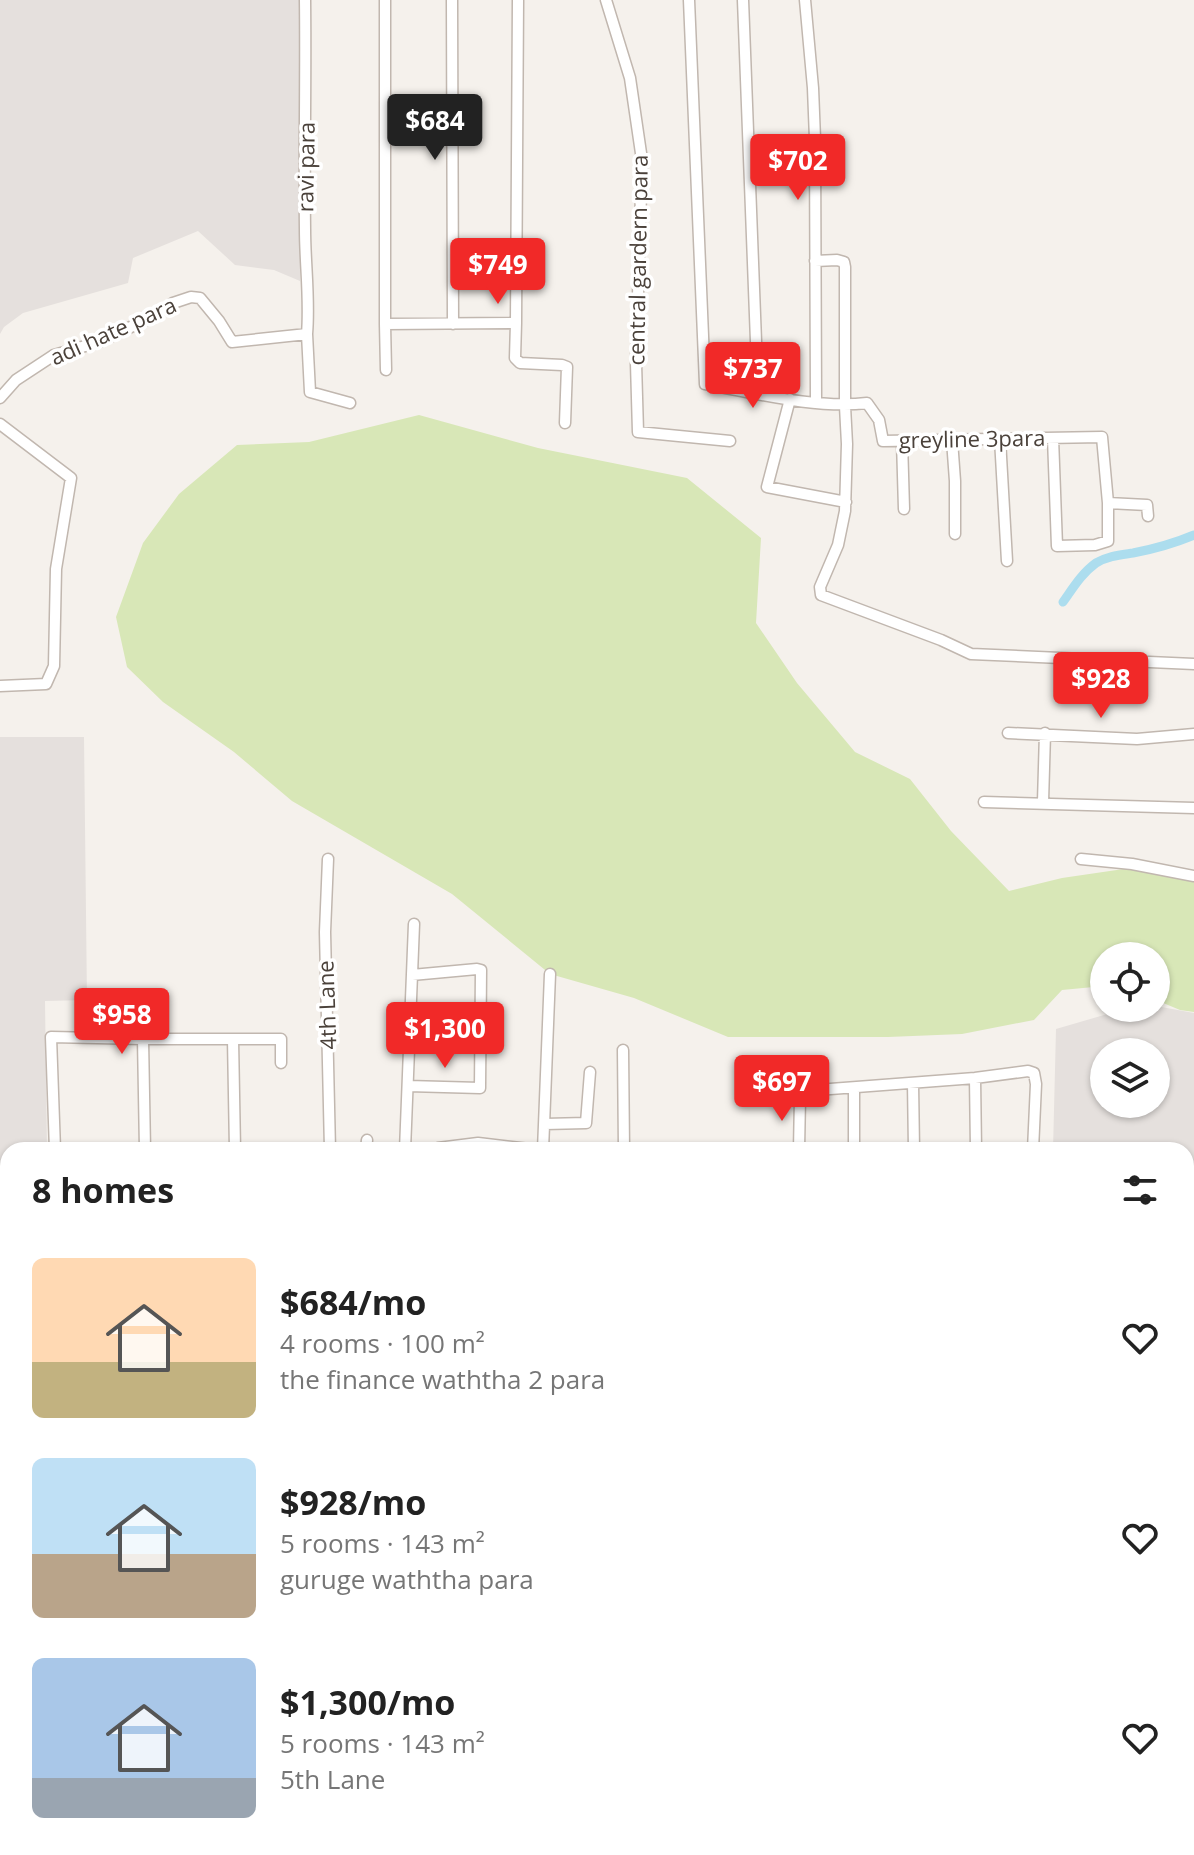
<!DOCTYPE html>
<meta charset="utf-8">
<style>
:root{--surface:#fff;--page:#f2f2f2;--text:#222;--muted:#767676;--accent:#f12928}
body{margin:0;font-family:"Open Sans",sans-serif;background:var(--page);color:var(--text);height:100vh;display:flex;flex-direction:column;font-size:30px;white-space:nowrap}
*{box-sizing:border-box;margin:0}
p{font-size:26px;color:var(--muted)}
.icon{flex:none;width:44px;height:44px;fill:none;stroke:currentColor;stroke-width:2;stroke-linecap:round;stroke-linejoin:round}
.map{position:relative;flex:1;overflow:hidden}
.sheet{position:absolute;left:0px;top:1142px;width:1194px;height:714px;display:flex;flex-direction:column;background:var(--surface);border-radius:24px 24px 0 0;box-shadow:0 2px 6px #0004}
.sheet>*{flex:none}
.controls{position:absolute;left:1090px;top:942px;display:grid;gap:16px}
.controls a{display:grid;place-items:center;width:80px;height:80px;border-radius:50%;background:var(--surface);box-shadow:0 2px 6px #0004;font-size:40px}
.price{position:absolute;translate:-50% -68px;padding:0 18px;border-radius:8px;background:var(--accent);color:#fff;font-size:26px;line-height:52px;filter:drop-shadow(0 2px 4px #0008)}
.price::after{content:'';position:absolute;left:50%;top:48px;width:24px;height:18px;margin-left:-12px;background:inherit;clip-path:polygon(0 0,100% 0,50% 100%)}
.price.selected{background:#222;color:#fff}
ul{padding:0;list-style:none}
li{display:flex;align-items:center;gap:24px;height:200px;padding:0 32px}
li span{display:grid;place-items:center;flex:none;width:224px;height:160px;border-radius:12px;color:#555}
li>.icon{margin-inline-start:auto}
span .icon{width:96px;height:96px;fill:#fffc;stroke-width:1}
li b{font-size:34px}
h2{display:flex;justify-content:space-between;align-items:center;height:96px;padding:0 32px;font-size:34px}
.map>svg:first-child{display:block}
</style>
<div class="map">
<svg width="1194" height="1855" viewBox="0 0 1194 1855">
<rect width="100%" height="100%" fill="#f5f1ec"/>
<path fill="#e5e0dd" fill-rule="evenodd" d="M 0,0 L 304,0 L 300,281 L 274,270 L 235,265 L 198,231 L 133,258 L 128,283 L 23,313 L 4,327 L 0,334 Z
M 0,737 L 84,737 L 87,1000 L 45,1001 L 47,1150 L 8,1150 L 8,1167 L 0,1168 Z
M 1156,1006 L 1194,1013 L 1194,1436 L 1186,1436 L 1186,1150 L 1053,1150 L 1056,1029 L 1128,1008 L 1156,1008 ZM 1104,1052 L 1156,1052 L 1156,1104 L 1104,1104 Z
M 0,1440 L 8,1440 L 8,1848 L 329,1848 L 330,1855 L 0,1855 Z"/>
<path fill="#d8e7b7" d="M 419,415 L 538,448 L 687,478 L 761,538 L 756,623 L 797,683 L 855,752 L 910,779 L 951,831 L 1009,891 L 1062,878 L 1144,866 L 1194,876 L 1194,1012 L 1180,1010 L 1156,1000 L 1156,956 L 1104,956 L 1104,986 L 1062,990 L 1034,1020 L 962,1034 L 888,1037 L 728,1037 L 634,998 L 550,974 L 452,894 L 292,801 L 234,752 L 163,702 L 127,667 L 116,617 L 143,543 L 179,494 L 237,445 L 309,442 Z
M 329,1848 L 751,1848 L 751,1855 L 330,1855 Z"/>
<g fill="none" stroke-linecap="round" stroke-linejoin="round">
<path stroke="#acddee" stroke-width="9" d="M 1063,602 C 1073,588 1082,573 1096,563 C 1108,556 1120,555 1133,553 C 1154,549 1175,543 1194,535"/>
<defs>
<path id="minor" d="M 305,0 C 306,76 304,153 305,229 C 305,264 310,299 307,334
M 385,0 L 385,324
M 452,0 L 453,324
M 606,0 L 630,78 L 642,160 L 636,363 L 638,432 L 730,441
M 689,0 L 705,384 C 755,393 816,409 867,403 L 879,420 L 883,441 L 1102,437 L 1108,503 L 1147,505 L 1148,516
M 743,0 L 758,394
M 805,0 L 813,88 L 815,139 L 816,402
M 815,261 L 837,260 L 844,262 L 845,267 L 845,406 L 847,444 L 845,511 L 838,545 L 820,587 L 821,595 L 941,640 L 971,654 L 1194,664
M 516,323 L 518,0
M 386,370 L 385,324 L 516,323 L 515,358 L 520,363 L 562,365 L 567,367 L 565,423
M 0,398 L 16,380 L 54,355 L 99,342 L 152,317 L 173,303 L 191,297 L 200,298 L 219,321 L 232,342 L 307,334 L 310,392 L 350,403
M 790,399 L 767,487 L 846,502
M 0,424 L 71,478 L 56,569 L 54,666 L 46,684 L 0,686
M 1053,438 L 1057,546 L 1095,545 L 1108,541 L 1108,503
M 1000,439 L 1007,561
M 952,440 L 955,481 L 955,534
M 902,441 L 904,509
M 1008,733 L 1137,739 L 1194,734
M 984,802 L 1194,808
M 1043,802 L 1045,733
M 328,859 L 325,932 L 330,1150
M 1081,859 L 1132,864 L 1194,876
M 143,1039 L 145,1150
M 233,1039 L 235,1150
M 623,1050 L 624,1150
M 975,1078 L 976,1150
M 913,1083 L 914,1150
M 408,1086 L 480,1088 L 481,970 L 477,969 L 412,975
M 854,1088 L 854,1150
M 545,1124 L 586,1123 L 590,1072
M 55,1150 L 51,1037 L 143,1039 L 281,1039 L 281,1063
M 366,1150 L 367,1140
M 405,1150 L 414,924
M 438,1150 L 438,1148 L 478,1143 L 538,1150
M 543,1150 L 550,974
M 799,1150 L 800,1097 L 801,1093 L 804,1091 L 975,1078 L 1028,1071 L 1034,1073 L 1036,1084 L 1033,1150
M 321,1855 L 321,1848"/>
<path id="tertiary" d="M 0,1436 L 8,1436
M 1186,1445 L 1194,1445"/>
<path id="trunk" d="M 1187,1855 L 1194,1848"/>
</defs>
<use href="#minor" stroke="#c1b7af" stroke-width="13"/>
<use href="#tertiary" stroke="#c1b7af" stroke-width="17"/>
<use href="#trunk" stroke="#d78c44" stroke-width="21"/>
<use href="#minor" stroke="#fff" stroke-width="10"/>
<use href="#tertiary" stroke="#fff" stroke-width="14"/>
<use href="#trunk" stroke="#f9c68a" stroke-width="18"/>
</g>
<g text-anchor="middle" stroke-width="7" stroke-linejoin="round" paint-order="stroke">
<g font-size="22" fill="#4a413a" stroke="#fff">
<text transform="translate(306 167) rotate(-89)" y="8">ravi para</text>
<text transform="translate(638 260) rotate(-89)" y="8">central gardern para</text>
<text transform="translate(113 331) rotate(-24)" y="8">adi hate para</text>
<text transform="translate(972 439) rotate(-1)" y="8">greyline 3para</text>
<text transform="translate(327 1005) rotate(-92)" y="8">4th Lane</text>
</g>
</g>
</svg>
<div class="controls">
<a><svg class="icon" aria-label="locate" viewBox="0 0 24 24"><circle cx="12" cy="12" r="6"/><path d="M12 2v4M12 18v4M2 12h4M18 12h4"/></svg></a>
<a><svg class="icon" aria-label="layers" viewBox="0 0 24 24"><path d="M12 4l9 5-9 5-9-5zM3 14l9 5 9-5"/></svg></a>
</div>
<b class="price selected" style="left:435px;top:162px">$684</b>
<b class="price" style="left:798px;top:202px">$702</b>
<b class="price" style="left:498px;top:306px">$749</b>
<b class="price" style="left:753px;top:410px">$737</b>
<b class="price" style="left:1101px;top:720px">$928</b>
<b class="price" style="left:122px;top:1056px">$958</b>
<b class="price" style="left:445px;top:1070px">$1,300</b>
<b class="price" style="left:782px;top:1123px">$697</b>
<section class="sheet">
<h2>8 homes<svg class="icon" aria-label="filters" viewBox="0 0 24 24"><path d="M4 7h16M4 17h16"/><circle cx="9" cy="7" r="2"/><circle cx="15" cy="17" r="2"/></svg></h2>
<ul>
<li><span style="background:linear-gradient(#ffd9b3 65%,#c2b280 0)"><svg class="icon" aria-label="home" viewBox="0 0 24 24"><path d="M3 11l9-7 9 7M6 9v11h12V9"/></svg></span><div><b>$684/mo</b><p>4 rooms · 100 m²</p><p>the finance waththa 2 para</p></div><svg class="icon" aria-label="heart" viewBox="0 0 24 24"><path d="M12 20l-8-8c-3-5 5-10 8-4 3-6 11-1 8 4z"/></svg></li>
<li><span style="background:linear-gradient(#bfe0f5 60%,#b9a48a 0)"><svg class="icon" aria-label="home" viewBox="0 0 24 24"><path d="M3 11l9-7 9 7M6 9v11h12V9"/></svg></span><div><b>$928/mo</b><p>5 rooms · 143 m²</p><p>guruge waththa para</p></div><svg class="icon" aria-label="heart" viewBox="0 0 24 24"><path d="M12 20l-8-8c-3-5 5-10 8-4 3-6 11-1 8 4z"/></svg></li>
<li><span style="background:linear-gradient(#a9c7e8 75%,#9aa5b1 0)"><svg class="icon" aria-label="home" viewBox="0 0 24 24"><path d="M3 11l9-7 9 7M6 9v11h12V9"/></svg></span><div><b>$1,300/mo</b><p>5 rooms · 143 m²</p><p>5th Lane</p></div><svg class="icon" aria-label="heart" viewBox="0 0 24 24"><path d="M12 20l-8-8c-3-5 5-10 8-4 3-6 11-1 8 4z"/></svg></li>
</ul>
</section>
</div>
